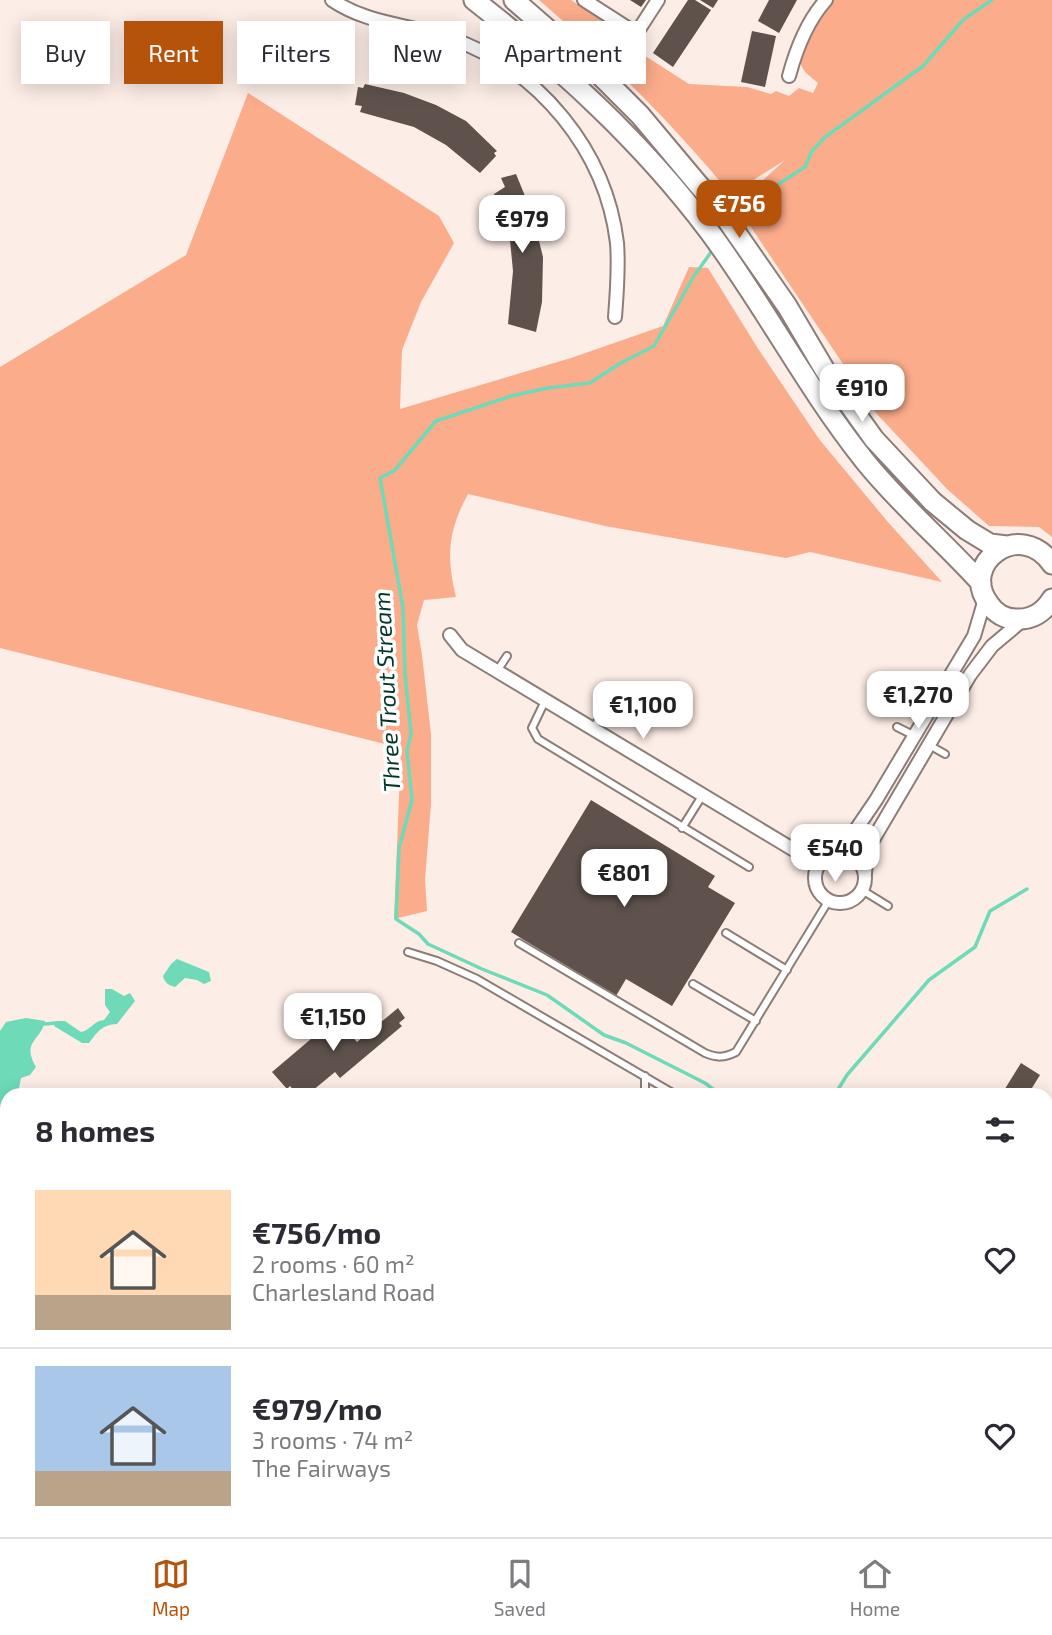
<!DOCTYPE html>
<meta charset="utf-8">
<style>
:root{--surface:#fff;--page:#f7f7f7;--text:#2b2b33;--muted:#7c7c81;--line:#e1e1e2;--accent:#b45309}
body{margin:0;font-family:"Exo 2",sans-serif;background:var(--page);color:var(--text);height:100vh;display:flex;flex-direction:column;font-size:26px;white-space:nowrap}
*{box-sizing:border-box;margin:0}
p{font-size:23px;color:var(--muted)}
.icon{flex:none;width:38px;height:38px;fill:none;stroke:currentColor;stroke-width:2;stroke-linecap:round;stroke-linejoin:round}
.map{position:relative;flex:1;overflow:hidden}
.side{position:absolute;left:0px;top:1088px;width:1054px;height:450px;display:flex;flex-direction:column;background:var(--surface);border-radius:21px 21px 0 0;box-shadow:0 4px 18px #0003}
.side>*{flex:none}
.hud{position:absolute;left:21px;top:21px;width:700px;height:63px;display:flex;gap:14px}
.price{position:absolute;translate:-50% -60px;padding:0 16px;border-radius:14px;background:#fff;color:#222;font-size:23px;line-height:46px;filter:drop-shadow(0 2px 4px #0008)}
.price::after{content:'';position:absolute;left:50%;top:42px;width:21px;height:16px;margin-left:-10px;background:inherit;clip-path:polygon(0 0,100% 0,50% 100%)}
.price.current{background:var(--accent);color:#fff}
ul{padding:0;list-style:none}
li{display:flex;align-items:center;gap:21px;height:175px;padding:0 35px}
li+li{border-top:2px solid var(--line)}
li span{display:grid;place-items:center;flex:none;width:196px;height:140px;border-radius:0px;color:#555}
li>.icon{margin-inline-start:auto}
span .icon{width:84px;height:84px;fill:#fffc;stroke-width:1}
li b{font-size:30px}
h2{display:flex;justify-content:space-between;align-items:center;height:84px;padding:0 35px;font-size:30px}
.pill{padding:0 24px;border-radius:0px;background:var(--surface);box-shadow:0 4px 18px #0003;font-size:24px;line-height:63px}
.pill.current{background:var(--accent);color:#fff}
.tabs{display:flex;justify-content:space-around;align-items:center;height:98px;border-top:2px solid var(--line);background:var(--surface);font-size:19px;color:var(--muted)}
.tabs a{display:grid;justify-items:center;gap:4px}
.tabs .current{color:var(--accent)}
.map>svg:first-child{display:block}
</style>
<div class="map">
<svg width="1052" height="1537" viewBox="0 0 1052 1537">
<rect width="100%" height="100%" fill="#fdede7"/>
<path fill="#fbac8b" d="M 539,0 L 571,0 L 623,34 L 618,51 L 628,57 L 632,52 L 639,52 L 689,84 L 747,87 L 771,94 L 776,91 L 789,96 L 799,88 L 813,93 L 818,83 C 813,78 805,74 802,67 C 794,50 822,14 832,0 L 1052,0 L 1052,537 L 1039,527 L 989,526 L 947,489 L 876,413 L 736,205 L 785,160 L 744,186 L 733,197 C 674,125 610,61 539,0 Z
M 248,93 L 439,216 L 454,243 L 421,302 L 402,350 L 400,409 L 571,358 L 663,326 L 689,267 L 708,268 L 757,347 L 819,439 L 887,521 L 942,582 L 810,552 L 786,558 L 605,526 L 468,494 C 448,531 446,556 456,597 L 424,600 L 417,625 L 422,655 L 431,734 L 431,804 L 425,880 L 427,911 L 394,919 L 401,748 L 0,648 L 0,367 L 186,255 Z"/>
<path fill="#6edab8" d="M 177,959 L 209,972 L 211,981 L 204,984 L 197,980 L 185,978 L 175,987 C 168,985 165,983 163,976 L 171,964 Z
M 105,989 L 112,989 L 124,996 L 130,993 L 135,1001 L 117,1024 C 102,1025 98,1031 89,1043 L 82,1043 L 54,1026 L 57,1021 L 65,1021 L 81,1032 C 91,1030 93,1021 104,1020 L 110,1012 L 105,1005 Z
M 26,1018 L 45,1021 C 41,1041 21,1041 36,1067 L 30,1075 L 21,1078 L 19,1088 L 23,1095 L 7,1096 L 6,1183 L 0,1181 L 0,1031 L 6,1022 Z"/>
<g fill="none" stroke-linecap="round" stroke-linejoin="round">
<path stroke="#6edab8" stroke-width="3.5" d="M 735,219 L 746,205 L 805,167 L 812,151 L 824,138 L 923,66 L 964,19 L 992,0
M 714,248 L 694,276 L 654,346 L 619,364 L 590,383 L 548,388 L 511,396 L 436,421 L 394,471 L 380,478 L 403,608 L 405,674 L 411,734 L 407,751 L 412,800 L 399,848 L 396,919 L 419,934 L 428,944 L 482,969 L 547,995 L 604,1035 L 626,1043 L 705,1083 L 722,1096
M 45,1024 L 56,1023
M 834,1096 L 847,1075 L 929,980 L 975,947 L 990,911 L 1027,889"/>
</g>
<path fill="#5f524d" d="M 630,0 L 646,0 L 641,7 Z
M 688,0 L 695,0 L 711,10 L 673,67 L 653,53 Z
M 700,0 L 718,0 L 713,8 Z
M 769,0 L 797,0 L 779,33 L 758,21 Z
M 752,31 L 776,36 L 765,87 L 741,82 Z
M 365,84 L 404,93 L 436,105 L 466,121 L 497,151 L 494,153 L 496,156 L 480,173 L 446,145 L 414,127 L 360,112 L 362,106 L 355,105 L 358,87 L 363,88 Z
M 516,174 L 532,213 L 543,257 L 542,302 L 536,332 L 508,324 L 513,271 L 510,240 L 494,194 L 505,187 L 501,178 Z
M 591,800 L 715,876 L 708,887 L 735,903 L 672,1006 L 626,979 L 616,996 L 511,932 Z
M 398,1008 L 405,1018 L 399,1023 L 402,1026 L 340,1078 L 335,1072 L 306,1096 L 298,1096 L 290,1086 L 287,1089 L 272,1072 L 344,1011 L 357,1027 L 349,1033 L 357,1042 Z
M 1021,1063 L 1040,1075 L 1027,1096 L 1008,1096 L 1003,1092 Z
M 1046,1425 L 1052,1425 L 1052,1494 L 1046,1493 Z"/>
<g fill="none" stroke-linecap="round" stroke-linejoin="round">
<defs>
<path id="service" d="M 497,671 L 507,656
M 545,701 L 532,728 L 538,739 L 749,867
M 897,727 L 915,736
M 593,729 L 603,712
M 929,745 L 945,754
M 682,828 L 702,796
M 862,890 L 888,906
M 726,933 L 787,970
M 519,943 L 705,1053 C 717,1058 724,1058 736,1052 L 829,900
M 408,952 L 437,961 L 477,979 L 678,1096
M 693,984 L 756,1021
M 645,1076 L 645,1096
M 1046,1392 L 1052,1392
M 847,1531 L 891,1537
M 1008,1537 L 1008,1531"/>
<path id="minor" d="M 332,0 C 369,25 410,24 452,39 C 539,69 606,151 617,243 C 619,268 617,292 615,317
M 584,0 L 637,34
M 625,51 L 658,0
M 789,76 C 796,50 807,21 826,0
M 450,635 L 462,650 L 819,865
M 840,853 L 876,800 L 974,636 L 985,599
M815 878a25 25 0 1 1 50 0a25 25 0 1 1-50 0Z
M 865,874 L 867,850 L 970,675 L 992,646 L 1024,619"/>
<path id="secondary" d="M 474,0 C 561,68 642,142 709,231 C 764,305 806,387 864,460 C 899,504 943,541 981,583
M 514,0 L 600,75 L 640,115 L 723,214 L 787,306 L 826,372 L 874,439 L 933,502 L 967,530 L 990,544 L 1007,546
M 1052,564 C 1021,518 958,563 989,604 C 995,613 1005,619 1016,619 C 1032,620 1044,612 1052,599"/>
</defs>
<use href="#service" stroke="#8c7d78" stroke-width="10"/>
<use href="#minor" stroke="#8c7d78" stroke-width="16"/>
<use href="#secondary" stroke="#8c7d78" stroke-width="23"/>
<use href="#service" stroke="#fff" stroke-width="6"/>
<use href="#minor" stroke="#fff" stroke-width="12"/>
<use href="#secondary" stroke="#fff" stroke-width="19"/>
</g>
<g text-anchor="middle" stroke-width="7" stroke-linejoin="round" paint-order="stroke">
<g font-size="23" font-style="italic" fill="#023629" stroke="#fefefe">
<text transform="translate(387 692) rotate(-93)" y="8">Three Trout Stream</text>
</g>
</g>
</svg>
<b class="price current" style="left:739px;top:240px">€756</b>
<b class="price" style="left:522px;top:255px">€979</b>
<b class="price" style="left:862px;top:424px">€910</b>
<b class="price" style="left:918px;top:731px">€1,270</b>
<b class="price" style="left:643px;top:741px">€1,100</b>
<b class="price" style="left:835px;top:884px">€540</b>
<b class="price" style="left:624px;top:909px">€801</b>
<b class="price" style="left:333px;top:1053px">€1,150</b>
<div class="hud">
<a class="pill">Buy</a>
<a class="pill current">Rent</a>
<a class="pill">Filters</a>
<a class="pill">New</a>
<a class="pill">Apartment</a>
</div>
<section class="side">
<h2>8 homes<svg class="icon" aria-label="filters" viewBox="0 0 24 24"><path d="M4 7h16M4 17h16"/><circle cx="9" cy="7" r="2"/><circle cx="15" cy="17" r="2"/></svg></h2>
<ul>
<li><span style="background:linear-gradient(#ffd9b3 75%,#b9a48a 0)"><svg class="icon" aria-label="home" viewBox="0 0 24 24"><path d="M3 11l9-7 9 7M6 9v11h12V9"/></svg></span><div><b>€756/mo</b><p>2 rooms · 60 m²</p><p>Charlesland Road</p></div><svg class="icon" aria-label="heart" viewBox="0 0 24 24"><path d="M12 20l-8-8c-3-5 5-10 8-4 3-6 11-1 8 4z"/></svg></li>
<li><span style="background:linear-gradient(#a9c7e8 75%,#b9a48a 0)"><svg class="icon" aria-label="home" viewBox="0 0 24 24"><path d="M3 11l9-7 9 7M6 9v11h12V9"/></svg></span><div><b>€979/mo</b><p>3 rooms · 74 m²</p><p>The Fairways</p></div><svg class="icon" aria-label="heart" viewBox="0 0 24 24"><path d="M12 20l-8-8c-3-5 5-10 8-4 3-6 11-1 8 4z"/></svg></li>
</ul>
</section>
</div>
<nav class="tabs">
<a class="current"><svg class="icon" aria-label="map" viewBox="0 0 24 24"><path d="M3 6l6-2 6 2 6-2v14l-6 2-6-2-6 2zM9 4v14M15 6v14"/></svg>Map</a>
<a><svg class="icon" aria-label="saved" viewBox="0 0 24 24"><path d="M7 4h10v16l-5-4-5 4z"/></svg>Saved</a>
<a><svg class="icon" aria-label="home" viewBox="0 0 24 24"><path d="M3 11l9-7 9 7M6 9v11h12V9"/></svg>Home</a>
</nav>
